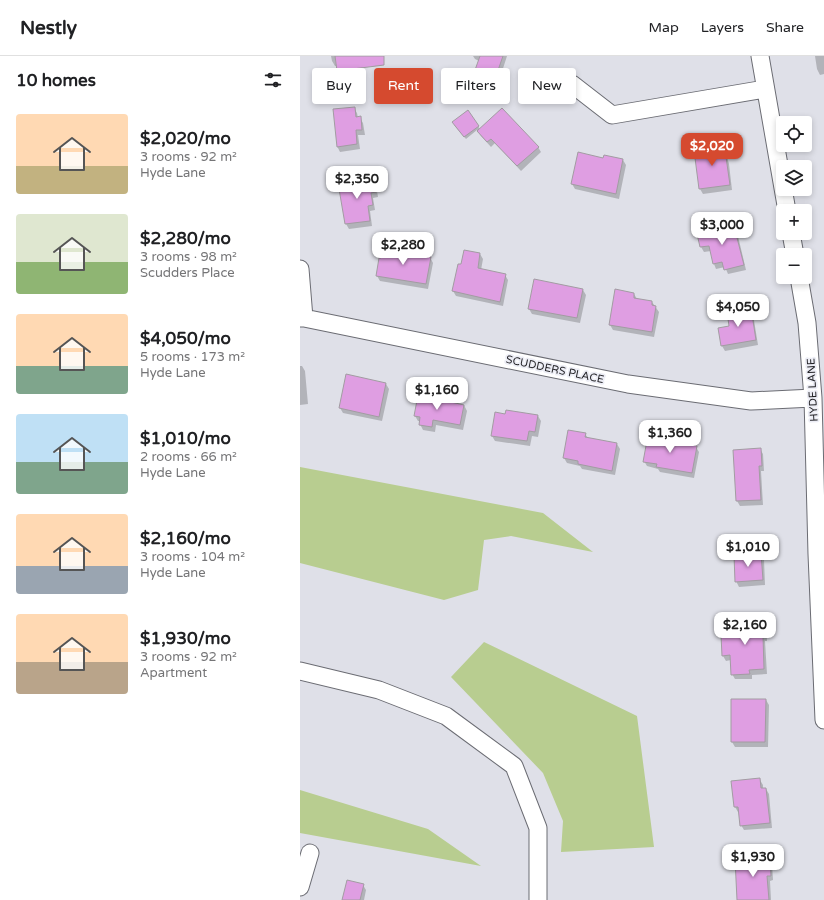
<!DOCTYPE html>
<meta charset="utf-8">
<style>
:root{--surface:#fff;--page:#f6f6f6;--text:#202124;--muted:#757577;--line:#e0e0e0;--accent:#d54a2f}
body{margin:0;font-family:"Varela Round",sans-serif;background:var(--page);color:var(--text);height:100vh;display:flex;flex-direction:column;font-size:15px;white-space:nowrap}
*{box-sizing:border-box;margin:0}
p{font-size:13px;color:var(--muted)}
.icon{flex:none;width:22px;height:22px;fill:none;stroke:currentColor;stroke-width:2;stroke-linecap:round;stroke-linejoin:round}
.map{position:relative;flex:1;overflow:hidden}
.side{display:flex;flex-direction:column;background:var(--surface);width:300px}
.side>*{flex:none}
.top-card{position:absolute;left:12px;top:12px;width:380px;height:36px;display:flex;gap:8px}
.tools{position:absolute;left:476px;top:60px;display:grid;gap:8px}
.tools a{display:grid;place-items:center;width:36px;height:36px;border-radius:4px;background:var(--surface);box-shadow:0 2px 6px #0003;font-size:20px}
.price{position:absolute;translate:-50% -34px;padding:0 9px;border-radius:8px;background:#fff;color:#222;font-size:13px;line-height:26px;filter:drop-shadow(0 1px 2px #0008)}
.price::after{content:'';position:absolute;left:50%;top:24px;width:12px;height:9px;margin-left:-6px;background:inherit;clip-path:polygon(0 0,100% 0,50% 100%)}
.price.current{background:var(--accent);color:#fff}
ul{padding:0;list-style:none}
li{display:flex;align-items:center;gap:12px;height:100px;padding:0 16px}
li span{display:grid;place-items:center;flex:none;width:112px;height:80px;border-radius:4px;color:#555}
li>.icon{margin-inline-start:auto}
span .icon{width:48px;height:48px;fill:#fffc;stroke-width:1}
li b{font-size:17px}
h2{display:flex;justify-content:space-between;align-items:center;height:48px;padding:0 16px;font-size:17px}
.tag{padding:0 14px;border-radius:4px;background:var(--surface);box-shadow:0 2px 6px #0003;font-size:14px;line-height:36px}
.tag.current{background:var(--accent);color:#fff}
header{display:flex;align-items:center;gap:24px;box-sizing:border-box;height:56px;padding:0 20px;background:var(--surface);border-bottom:1px solid var(--line)}
header strong{font-size:19px}
nav{display:flex;gap:22px;margin-inline-start:auto;font-size:14px}
main{display:flex;flex:1;min-height:0}
.map>svg:first-child{display:block}
</style>
<header>
<strong>Nestly</strong>
<nav><a>Map</a><a>Layers</a><a>Share</a></nav>
</header>
<main>
<section class="side">
<h2>10 homes<svg class="icon" aria-label="filters" viewBox="0 0 24 24"><path d="M4 7h16M4 17h16"/><circle cx="9" cy="7" r="2"/><circle cx="15" cy="17" r="2"/></svg></h2>
<ul>
<li><span style="background:linear-gradient(#ffd9b3 65%,#c2b280 0)"><svg class="icon" aria-label="home" viewBox="0 0 24 24"><path d="M3 11l9-7 9 7M6 9v11h12V9"/></svg></span><div><b>$2,020/mo</b><p>3 rooms · 92 m²</p><p>Hyde Lane</p></div></li>
<li><span style="background:linear-gradient(#dfe7d0 60%,#8fb573 0)"><svg class="icon" aria-label="home" viewBox="0 0 24 24"><path d="M3 11l9-7 9 7M6 9v11h12V9"/></svg></span><div><b>$2,280/mo</b><p>3 rooms · 98 m²</p><p>Scudders Place</p></div></li>
<li><span style="background:linear-gradient(#ffd9b3 65%,#7fa58c 0)"><svg class="icon" aria-label="home" viewBox="0 0 24 24"><path d="M3 11l9-7 9 7M6 9v11h12V9"/></svg></span><div><b>$4,050/mo</b><p>5 rooms · 173 m²</p><p>Hyde Lane</p></div></li>
<li><span style="background:linear-gradient(#bfe0f5 60%,#7fa58c 0)"><svg class="icon" aria-label="home" viewBox="0 0 24 24"><path d="M3 11l9-7 9 7M6 9v11h12V9"/></svg></span><div><b>$1,010/mo</b><p>2 rooms · 66 m²</p><p>Hyde Lane</p></div></li>
<li><span style="background:linear-gradient(#ffd9b3 65%,#9aa5b1 0)"><svg class="icon" aria-label="home" viewBox="0 0 24 24"><path d="M3 11l9-7 9 7M6 9v11h12V9"/></svg></span><div><b>$2,160/mo</b><p>3 rooms · 104 m²</p><p>Hyde Lane</p></div></li>
<li><span style="background:linear-gradient(#ffd9b3 60%,#b9a48a 0)"><svg class="icon" aria-label="home" viewBox="0 0 24 24"><path d="M3 11l9-7 9 7M6 9v11h12V9"/></svg></span><div><b>$1,930/mo</b><p>3 rooms · 92 m²</p><p>Apartment</p></div></li>
</ul>
</section>
<div class="map">
<svg width="524" height="844" viewBox="0 0 524 844">
<rect width="100%" height="100%" fill="#dfe0e8"/>
<path fill="#b8cd90" d="M 0,411 L 243,457 L 293,496 L 211,480 L 184,484 L 178,534 L 144,544 L 0,507 Z
M 184,586 L 337,660 L 354,791 L 261,796 L 263,765 L 243,717 L 151,621 Z
M 0,734 L 128,773 L 181,810 L 0,777 Z"/>
<path fill="#0003" d="M 31,0 L 61,0 L 63,17 L 41,20 L 38,15 L 37,10 L 35,10 L 32,5 Z
M 173,0 L 207,0 L 199,25 L 179,19 L 176,14 L 179,5 L 175,3 Z
M 515,0 L 524,0 L 524,18 L 520,19 L 517,13 Z
M 54,52 L 57,57 L 58,62 L 60,62 L 63,67 L 65,79 L 58,79 L 60,93 L 40,96 L 37,90 Z
M 154,69 L 178,70 L 180,73 L 238,91 L 241,96 L 221,115 L 195,87 L 191,91 L 181,80 L 177,74 L 166,83 Z
M 416,88 L 419,92 L 423,92 L 426,97 L 429,108 L 432,134 L 403,138 L 400,133 Z
M 305,100 L 323,104 L 326,109 L 319,143 L 275,133 L 272,128 L 304,103 Z
M 74,124 L 76,129 L 78,141 L 73,142 L 75,154 L 70,155 L 72,170 L 49,173 L 46,168 L 40,128 Z
M 427,170 L 431,176 L 435,175 L 438,180 L 446,214 L 428,218 L 425,211 L 416,213 L 414,208 L 411,195 L 404,196 L 401,191 L 398,179 Z
M 165,195 L 180,198 L 183,203 L 181,214 L 205,219 L 208,224 L 203,250 L 156,240 L 153,235 L 162,210 Z
M 130,201 L 133,207 L 128,233 L 80,225 L 77,220 Z
M 235,224 L 283,234 L 286,239 L 280,267 L 232,258 L 229,253 Z
M 334,238 L 337,243 L 352,246 L 359,256 L 354,281 L 313,274 L 310,269 Z
M 450,253 L 453,258 L 458,289 L 425,295 L 422,290 L 419,273 L 430,271 Z
M 0,310 L 2,310 L 5,315 L 8,348 L 0,349 Z
M 47,320 L 86,328 L 89,333 L 82,365 L 43,357 L 40,352 Z
M 138,340 L 141,345 L 164,349 L 167,355 L 163,374 L 136,369 L 135,376 L 123,374 L 120,368 L 120,365 L 118,365 L 115,360 L 125,341 Z
M 207,355 L 238,360 L 241,365 L 238,381 L 232,380 L 230,390 L 195,385 L 192,380 L 206,359 Z
M 285,378 L 288,382 L 317,388 L 320,393 L 315,419 L 282,413 L 280,410 L 267,407 L 264,402 Z
M 364,383 L 365,385 L 396,391 L 399,396 L 394,422 L 360,416 L 358,413 L 347,410 L 344,405 Z
M 460,393 L 463,398 L 464,415 L 461,415 L 463,449 L 440,450 L 437,445 Z
M 461,498 L 464,503 L 465,529 L 439,531 L 436,525 Z
M 463,563 L 466,568 L 467,585 L 465,585 L 467,618 L 452,619 L 452,623 L 435,623 L 432,618 L 431,604 L 426,605 L 423,600 L 439,579 Z
M 432,644 L 466,644 L 469,649 L 468,691 L 435,691 L 432,686 Z
M 460,724 L 463,729 L 463,733 L 466,733 L 469,738 L 472,772 L 444,774 L 441,769 L 439,756 L 438,756 L 435,751 Z
M 469,802 L 472,807 L 473,824 L 470,825 L 471,844 L 438,844 Z
M 63,829 L 66,834 L 64,844 L 43,844 Z"/>
<path fill="#df9ee2" stroke="#a29ca2" d="M 35,0 L 84,0 L 84,9 L 37,15 Z
M 180,0 L 203,0 L 196,20 L 175,14 Z
M 55,51 L 56,61 L 61,60 L 62,74 L 56,74 L 57,88 L 37,91 L 33,53 Z
M 202,52 L 239,91 L 217,110 L 191,83 L 187,86 L 177,75 Z
M 168,54 L 179,70 L 164,81 L 152,66 Z
M 417,87 L 417,92 L 423,91 L 425,103 L 426,101 L 430,129 L 399,133 L 395,102 L 398,100 L 396,90 Z
M 278,96 L 303,102 L 304,99 L 323,103 L 316,138 L 271,128 Z
M 74,123 L 76,136 L 71,137 L 73,149 L 68,150 L 70,165 L 45,168 L 38,127 Z
M 428,169 L 429,175 L 435,174 L 444,209 L 424,214 L 422,206 L 413,208 L 409,190 L 400,191 L 397,178 L 401,177 L 400,174 Z
M 83,191 L 131,201 L 126,228 L 76,220 L 79,202 L 81,202 Z
M 164,194 L 180,197 L 178,212 L 206,218 L 200,246 L 152,235 L 158,208 L 161,208 Z
M 234,223 L 283,233 L 277,262 L 228,253 Z
M 315,233 L 334,237 L 334,242 L 352,245 L 352,249 L 356,250 L 352,276 L 309,269 Z
M 451,252 L 456,284 L 421,290 L 418,272 L 429,270 L 427,256 Z
M 46,318 L 86,327 L 79,361 L 39,352 Z
M 125,337 L 139,340 L 138,343 L 164,349 L 160,369 L 133,364 L 132,371 L 119,369 L 120,361 L 114,360 L 118,339 L 124,340 Z
M 206,354 L 238,359 L 235,376 L 229,375 L 227,385 L 191,380 L 195,356 L 205,358 Z
M 268,374 L 286,377 L 285,381 L 317,387 L 312,415 L 278,408 L 278,405 L 263,402 Z
M 348,379 L 364,382 L 364,384 L 397,390 L 392,417 L 356,411 L 357,408 L 343,406 Z
M 461,392 L 462,410 L 459,410 L 461,444 L 436,445 L 433,394 Z
M 461,497 L 463,524 L 435,526 L 434,499 Z
M 464,562 L 465,580 L 463,580 L 464,613 L 449,614 L 450,618 L 431,619 L 430,599 L 422,600 L 421,579 L 438,578 L 437,563 Z
M 431,643 L 466,643 L 465,686 L 431,686 Z
M 460,722 L 461,732 L 466,732 L 470,767 L 440,770 L 438,751 L 434,751 L 431,725 Z
M 470,801 L 471,820 L 467,820 L 469,844 L 437,844 L 435,803 Z
M 47,824 L 64,828 L 60,844 L 42,844 Z"/>
<g fill="none" stroke-linecap="round" stroke-linejoin="round">
<defs>
<path id="street" d="M 460,0 L 487,155
M 272,28 L 312,59 L 465,33
M 491,177 L 495,199
M 0,213 L 4,262
M 499,221 L 507,267 L 513,342 L 517,498 L 524,664
M 0,262 L 4,262 L 328,328 L 451,345 L 513,342
M 0,615 L 79,634 L 146,660 L 214,710 L 238,772 L 238,844
M 0,831 L 10,797"/>
</defs>
<use href="#street" stroke="#6b6c73" stroke-width="19"/>
<use href="#street" stroke="#fff" stroke-width="17"/>
</g>
<g text-anchor="middle" stroke-width="3.5" stroke-linejoin="round" paint-order="stroke">
<g font-size="11" fill="#232327" stroke="#ecedf5">
<text transform="translate(255 313) rotate(12)" y="4">SCUDDERS PLACE</text>
<text transform="translate(512 334) rotate(-93)" y="4">HYDE LANE</text>
</g>
</g>
</svg>
<div class="tools">
<a><svg class="icon" aria-label="locate" viewBox="0 0 24 24"><circle cx="12" cy="12" r="6"/><path d="M12 2v4M12 18v4M2 12h4M18 12h4"/></svg></a>
<a><svg class="icon" aria-label="layers" viewBox="0 0 24 24"><path d="M12 4l9 5-9 5-9-5zM3 14l9 5 9-5"/></svg></a>
<a>+</a>
<a>−</a>
</div>
<b class="price current" style="left:412px;top:111px">$2,020</b>
<b class="price" style="left:57px;top:144px">$2,350</b>
<b class="price" style="left:422px;top:190px">$3,000</b>
<b class="price" style="left:103px;top:210px">$2,280</b>
<b class="price" style="left:438px;top:272px">$4,050</b>
<b class="price" style="left:137px;top:355px">$1,160</b>
<b class="price" style="left:370px;top:398px">$1,360</b>
<b class="price" style="left:448px;top:512px">$1,010</b>
<b class="price" style="left:445px;top:590px">$2,160</b>
<b class="price" style="left:453px;top:822px">$1,930</b>
<div class="top-card">
<a class="tag">Buy</a>
<a class="tag current">Rent</a>
<a class="tag">Filters</a>
<a class="tag">New</a>
</div>
</div>
</main>
